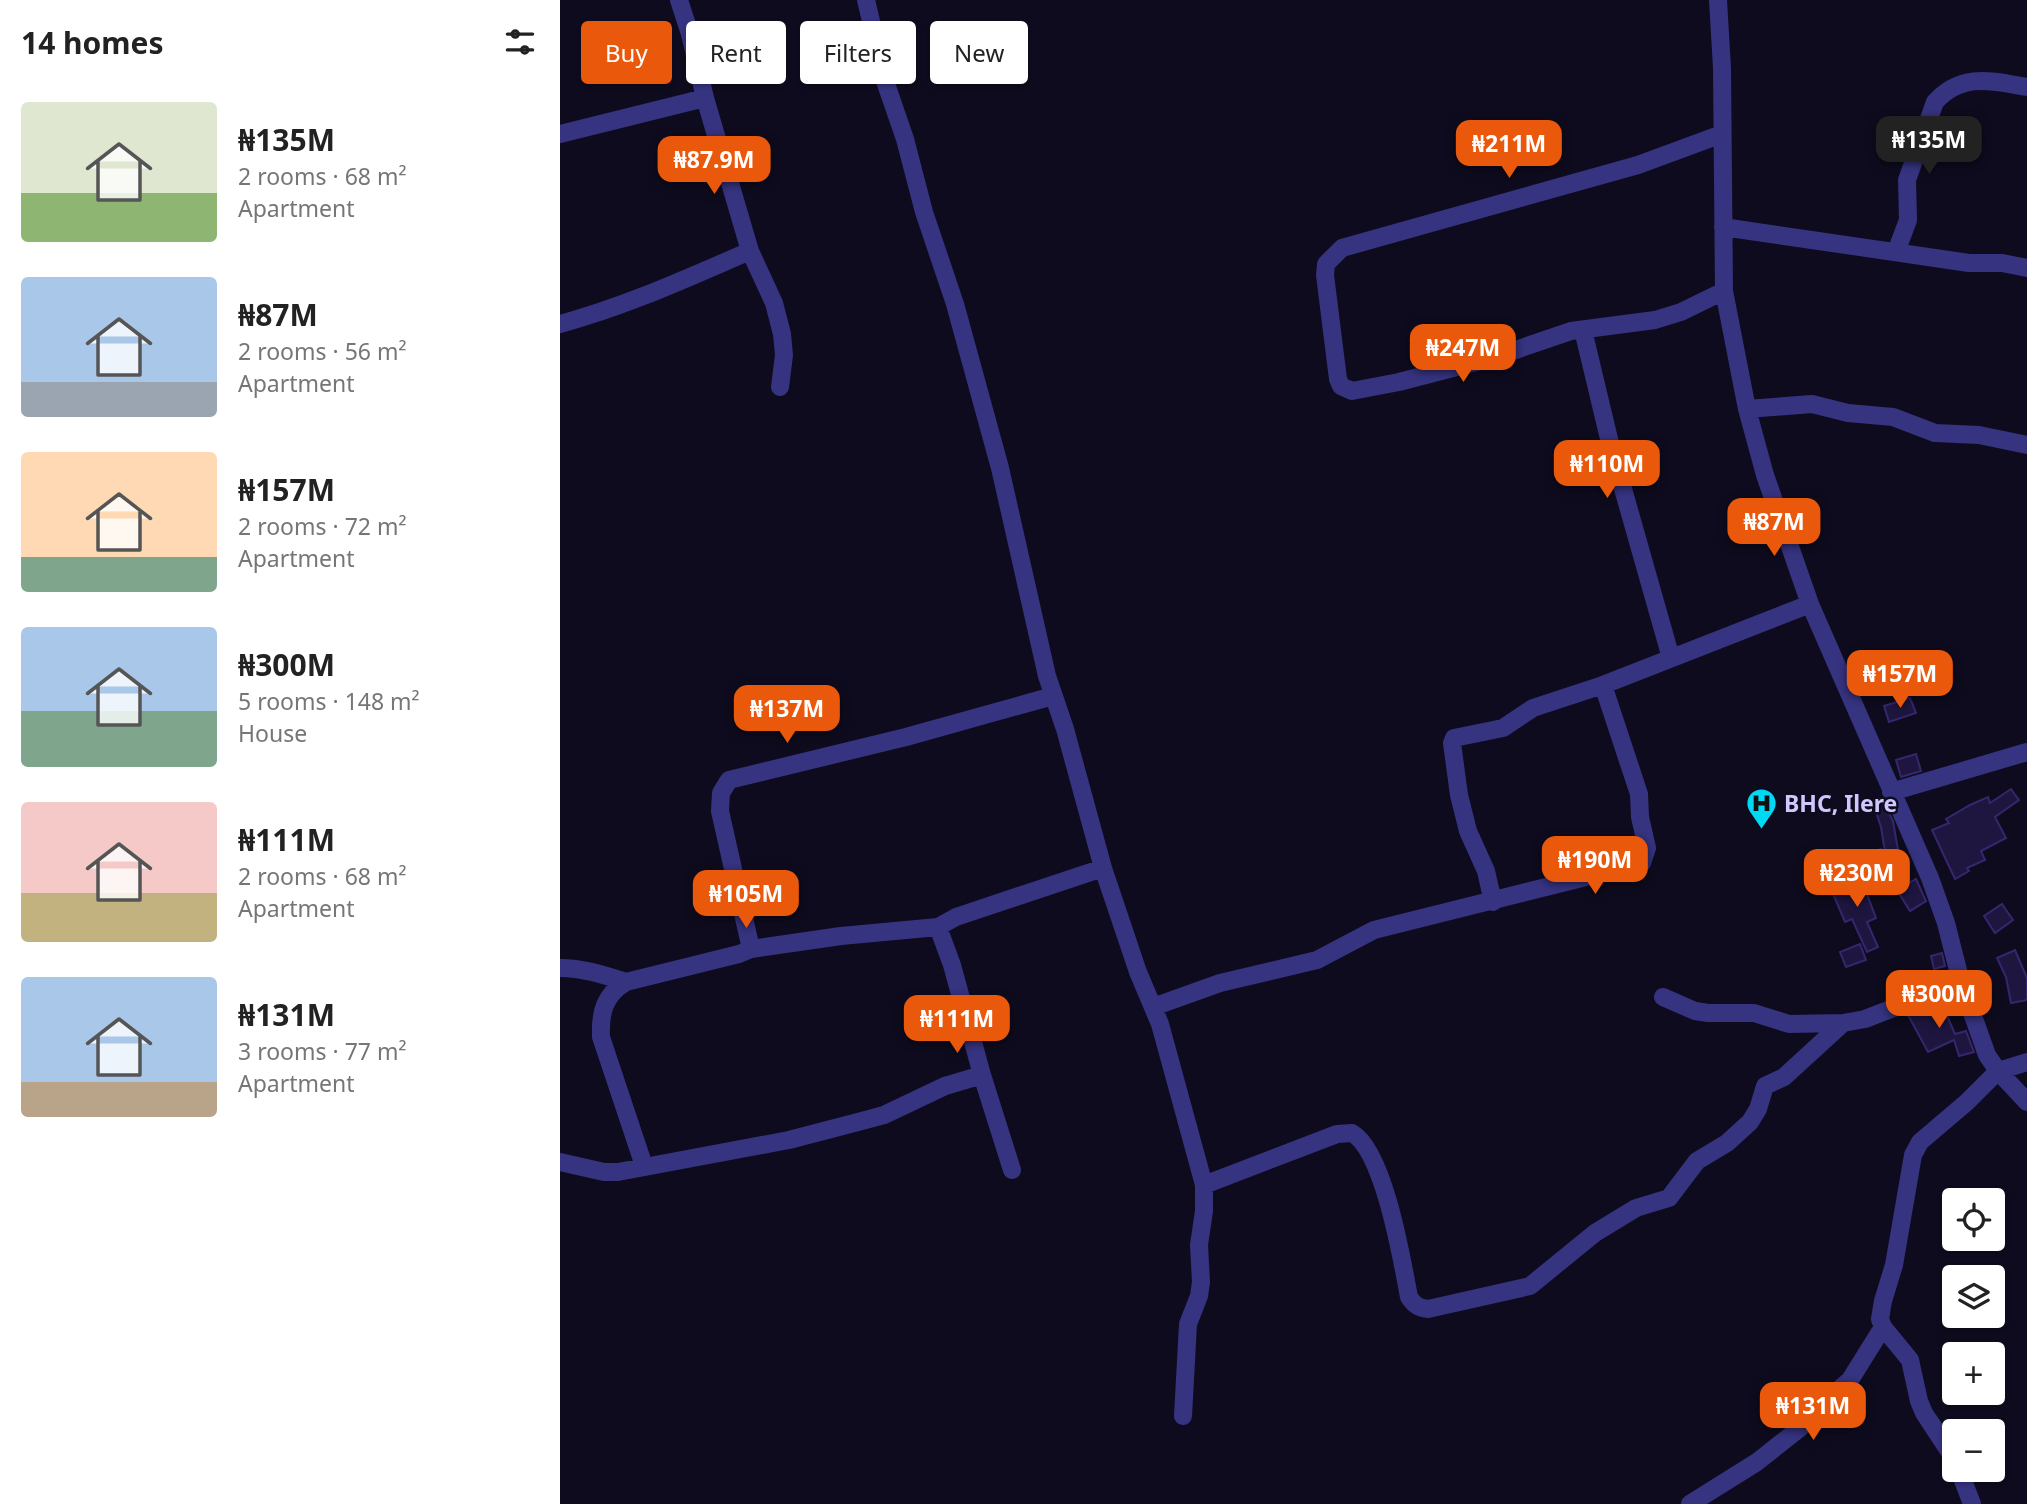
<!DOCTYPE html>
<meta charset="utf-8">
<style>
:root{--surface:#fff;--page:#f2f2f2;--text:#222;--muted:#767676;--accent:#ea580c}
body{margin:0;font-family:"Noto Sans",sans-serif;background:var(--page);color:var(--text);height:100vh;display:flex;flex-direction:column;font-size:26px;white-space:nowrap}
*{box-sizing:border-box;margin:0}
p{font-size:23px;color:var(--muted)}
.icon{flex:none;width:38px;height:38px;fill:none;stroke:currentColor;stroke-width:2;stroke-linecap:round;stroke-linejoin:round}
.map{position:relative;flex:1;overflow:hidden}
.side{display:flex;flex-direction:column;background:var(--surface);width:560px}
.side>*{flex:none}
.banner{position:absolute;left:21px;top:21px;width:665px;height:63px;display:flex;gap:14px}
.controls{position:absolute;left:1382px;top:1188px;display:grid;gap:14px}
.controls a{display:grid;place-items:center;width:63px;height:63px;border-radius:7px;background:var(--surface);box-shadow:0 2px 5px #0004;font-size:35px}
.price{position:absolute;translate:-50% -60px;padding:0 16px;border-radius:14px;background:var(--accent);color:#fff;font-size:23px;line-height:46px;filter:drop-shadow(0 2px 4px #0008)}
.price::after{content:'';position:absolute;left:50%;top:42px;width:21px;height:16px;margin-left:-10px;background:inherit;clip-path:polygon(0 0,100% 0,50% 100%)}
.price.active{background:#222;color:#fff}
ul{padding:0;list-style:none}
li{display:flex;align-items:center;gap:21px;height:175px;padding:0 21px}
li span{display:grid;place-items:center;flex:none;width:196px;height:140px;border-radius:7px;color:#555}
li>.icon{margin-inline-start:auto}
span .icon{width:84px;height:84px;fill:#fffc;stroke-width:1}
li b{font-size:30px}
h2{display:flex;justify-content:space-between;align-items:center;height:84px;padding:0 21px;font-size:30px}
.tag{padding:0 24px;border-radius:7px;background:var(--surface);box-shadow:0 2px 5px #0004;font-size:24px;line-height:63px}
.tag.active{background:var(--accent);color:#fff}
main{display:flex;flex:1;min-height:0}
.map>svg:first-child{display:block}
</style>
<main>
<section class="side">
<h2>14 homes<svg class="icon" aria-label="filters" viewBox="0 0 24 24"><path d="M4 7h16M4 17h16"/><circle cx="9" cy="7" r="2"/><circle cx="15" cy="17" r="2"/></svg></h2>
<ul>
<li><span style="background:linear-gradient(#dfe7d0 65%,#8fb573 0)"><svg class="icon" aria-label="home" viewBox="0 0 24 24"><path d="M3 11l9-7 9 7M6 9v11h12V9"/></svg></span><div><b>₦135M</b><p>2 rooms · 68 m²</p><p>Apartment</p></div></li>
<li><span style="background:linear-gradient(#a9c7e8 75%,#9aa5b1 0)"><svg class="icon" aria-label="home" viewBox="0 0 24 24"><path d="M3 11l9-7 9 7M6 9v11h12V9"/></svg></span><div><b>₦87M</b><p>2 rooms · 56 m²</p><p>Apartment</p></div></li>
<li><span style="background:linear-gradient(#ffd9b3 75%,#7fa58c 0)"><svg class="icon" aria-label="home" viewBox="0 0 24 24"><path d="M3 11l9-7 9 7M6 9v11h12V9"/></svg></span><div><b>₦157M</b><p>2 rooms · 72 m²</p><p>Apartment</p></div></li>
<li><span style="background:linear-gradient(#a9c7e8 60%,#7fa58c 0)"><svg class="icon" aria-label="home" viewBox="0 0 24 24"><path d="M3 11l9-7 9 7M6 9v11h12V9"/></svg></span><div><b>₦300M</b><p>5 rooms · 148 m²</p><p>House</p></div></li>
<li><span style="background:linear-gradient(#f6c9c9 65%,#c2b280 0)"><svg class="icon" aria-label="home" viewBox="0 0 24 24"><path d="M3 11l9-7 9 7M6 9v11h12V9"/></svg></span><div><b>₦111M</b><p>2 rooms · 68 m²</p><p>Apartment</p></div></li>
<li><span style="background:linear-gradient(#a9c7e8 75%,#b9a48a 0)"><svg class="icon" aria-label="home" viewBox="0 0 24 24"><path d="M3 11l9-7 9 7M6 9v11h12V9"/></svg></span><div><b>₦131M</b><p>3 rooms · 77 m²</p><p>Apartment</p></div></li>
</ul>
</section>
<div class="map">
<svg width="1467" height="1504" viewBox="0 0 1467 1504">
<rect width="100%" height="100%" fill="#0e0b1e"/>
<path fill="#1f1640" stroke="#35276d" stroke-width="2" d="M 1350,698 L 1356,713 L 1329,722 L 1324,706 Z
M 1356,754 L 1361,771 L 1341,777 L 1336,760 Z
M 1451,789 L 1459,800 L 1435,817 L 1446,838 L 1421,851 L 1425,860 L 1407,868 L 1409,871 L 1395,879 L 1372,830 L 1389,823 L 1386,819 L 1410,805 L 1428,797 L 1430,803 Z
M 1321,798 L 1333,821 L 1338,850 L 1325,852 L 1321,827 L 1312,800 Z
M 1321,849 L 1328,865 L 1315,870 L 1308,854 Z
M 1300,876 L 1316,918 L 1307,922 L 1318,947 L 1307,952 L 1292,919 L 1285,922 L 1271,889 Z
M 1356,879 L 1366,901 L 1350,911 L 1337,890 Z
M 1442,904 L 1453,920 L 1435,933 L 1424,916 Z
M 1300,944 L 1306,960 L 1286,967 L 1280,952 Z
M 1455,950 L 1467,978 L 1467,1000 L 1451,1003 L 1446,977 L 1437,958 Z
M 1382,953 L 1385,966 L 1374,969 L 1371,956 Z
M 1381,1002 L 1395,1034 L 1406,1031 L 1414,1052 L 1399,1056 L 1394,1040 L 1368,1052 L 1348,1015 Z"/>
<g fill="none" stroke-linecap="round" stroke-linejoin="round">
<path stroke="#363380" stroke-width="18" d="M 119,0 L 130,34 L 145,98 L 190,251 L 214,303 L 222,334 L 224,355 L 220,387
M 306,0 L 325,81 L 345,139 L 364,212 L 395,304 L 440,468 L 487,676 L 505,729 L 543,868 L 578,972 L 600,1024 L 644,1185 L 644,1211 L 639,1245 L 641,1282 L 639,1296 L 628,1324 L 623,1416
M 1158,0 L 1162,68 L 1164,291 L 1187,409 L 1205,475 L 1250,604 L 1370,878 L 1386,923 L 1401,982 L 1427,1055 L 1438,1071 L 1467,1102
M 0,134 L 145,98
M 1162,134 L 1078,165 L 782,248 L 766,264 L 765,275 L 778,379 L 781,386 L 792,391 L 839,382 L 935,357 L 1011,331 L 1095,320 L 1121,312 L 1164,291
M 1163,227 L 1409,263 L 1442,263 L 1467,268
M 1336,252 L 1348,220 L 1347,180 L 1375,102 C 1402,72 1432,81 1467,87
M 0,324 C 67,306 127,278 190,251
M 1023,330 L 1050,443 L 1111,658
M 1187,409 L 1252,404 L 1288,413 L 1333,417 L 1375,433 L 1419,435 L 1467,445
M 1331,792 L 1467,752
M 933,902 L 926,871 L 908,831 L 899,795 L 892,743 L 894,738 L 943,728 L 973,708 L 1043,685
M 378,927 L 392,965 L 422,1075 L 452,1170
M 191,949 L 160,811 L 161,793 L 169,780 L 346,737 L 493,696
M 0,968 C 23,968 44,975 66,982
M 1103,997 L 1135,1011 L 1148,1013 L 1194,1013 L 1229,1024 L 1283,1023 L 1305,1019 L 1401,982
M 593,1007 L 660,983 L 757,960 L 814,930 L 1082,863 L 1087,848 L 1080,817 L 1079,794 L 1043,685 L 1250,604
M 0,1162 L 44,1172 L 58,1172 L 229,1140 L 298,1122 L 324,1115 L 385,1086 L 422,1075
M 84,1166 L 41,1037 C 40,1013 44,995 66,982 L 179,954 L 191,949 L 281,936 L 378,927 L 396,917 L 543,868
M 644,1185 L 777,1134 L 792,1133 C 824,1151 842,1260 849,1297 C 854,1305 859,1308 868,1309 L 970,1286 L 1035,1233 L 1076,1208 L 1109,1198 L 1137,1161 L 1167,1143 L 1190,1122 L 1198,1109 L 1205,1086 L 1224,1077 L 1283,1023
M 1395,1460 L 1364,1413 L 1359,1401 L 1350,1360 L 1323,1327 L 1320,1319 L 1323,1301 L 1334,1265 L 1353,1155 L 1360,1142 L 1407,1102 L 1438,1071 L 1467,1062
M 1399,1470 L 1412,1504
M 1130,1504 L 1197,1462 L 1240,1428 L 1256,1409 L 1290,1380 L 1323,1327"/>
</g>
<defs>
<symbol id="hospital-pin" viewBox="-11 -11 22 30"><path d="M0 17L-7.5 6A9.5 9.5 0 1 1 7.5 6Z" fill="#00d9f3" stroke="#0e0b1e"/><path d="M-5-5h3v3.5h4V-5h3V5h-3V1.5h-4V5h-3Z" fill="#111"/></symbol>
</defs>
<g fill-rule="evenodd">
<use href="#hospital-pin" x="1184" y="786" width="35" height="47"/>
</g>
<g text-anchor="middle" stroke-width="5" stroke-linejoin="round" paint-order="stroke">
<g font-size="23" font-weight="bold" fill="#cec8ff" stroke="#0e0b1e" text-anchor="start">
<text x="1224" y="812">BHC, Ilere</text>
</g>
</g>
</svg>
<div class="controls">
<a><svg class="icon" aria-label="locate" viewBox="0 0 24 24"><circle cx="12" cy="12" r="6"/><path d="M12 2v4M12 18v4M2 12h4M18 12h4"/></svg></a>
<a><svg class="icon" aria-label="layers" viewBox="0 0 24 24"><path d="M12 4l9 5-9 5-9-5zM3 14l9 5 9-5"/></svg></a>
<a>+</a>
<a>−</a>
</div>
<b class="price active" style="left:1369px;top:176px">₦135M</b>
<b class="price" style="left:949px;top:180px">₦211M</b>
<b class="price" style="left:154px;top:196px">₦87.9M</b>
<b class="price" style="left:903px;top:384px">₦247M</b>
<b class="price" style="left:1047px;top:500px">₦110M</b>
<b class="price" style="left:1214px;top:558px">₦87M</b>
<b class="price" style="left:1340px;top:710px">₦157M</b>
<b class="price" style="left:227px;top:745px">₦137M</b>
<b class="price" style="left:1035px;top:896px">₦190M</b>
<b class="price" style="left:1297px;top:909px">₦230M</b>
<b class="price" style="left:186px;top:930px">₦105M</b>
<b class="price" style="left:1379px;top:1030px">₦300M</b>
<b class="price" style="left:397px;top:1055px">₦111M</b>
<b class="price" style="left:1253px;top:1442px">₦131M</b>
<div class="banner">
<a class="tag active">Buy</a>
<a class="tag">Rent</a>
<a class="tag">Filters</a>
<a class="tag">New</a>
</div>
</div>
</main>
